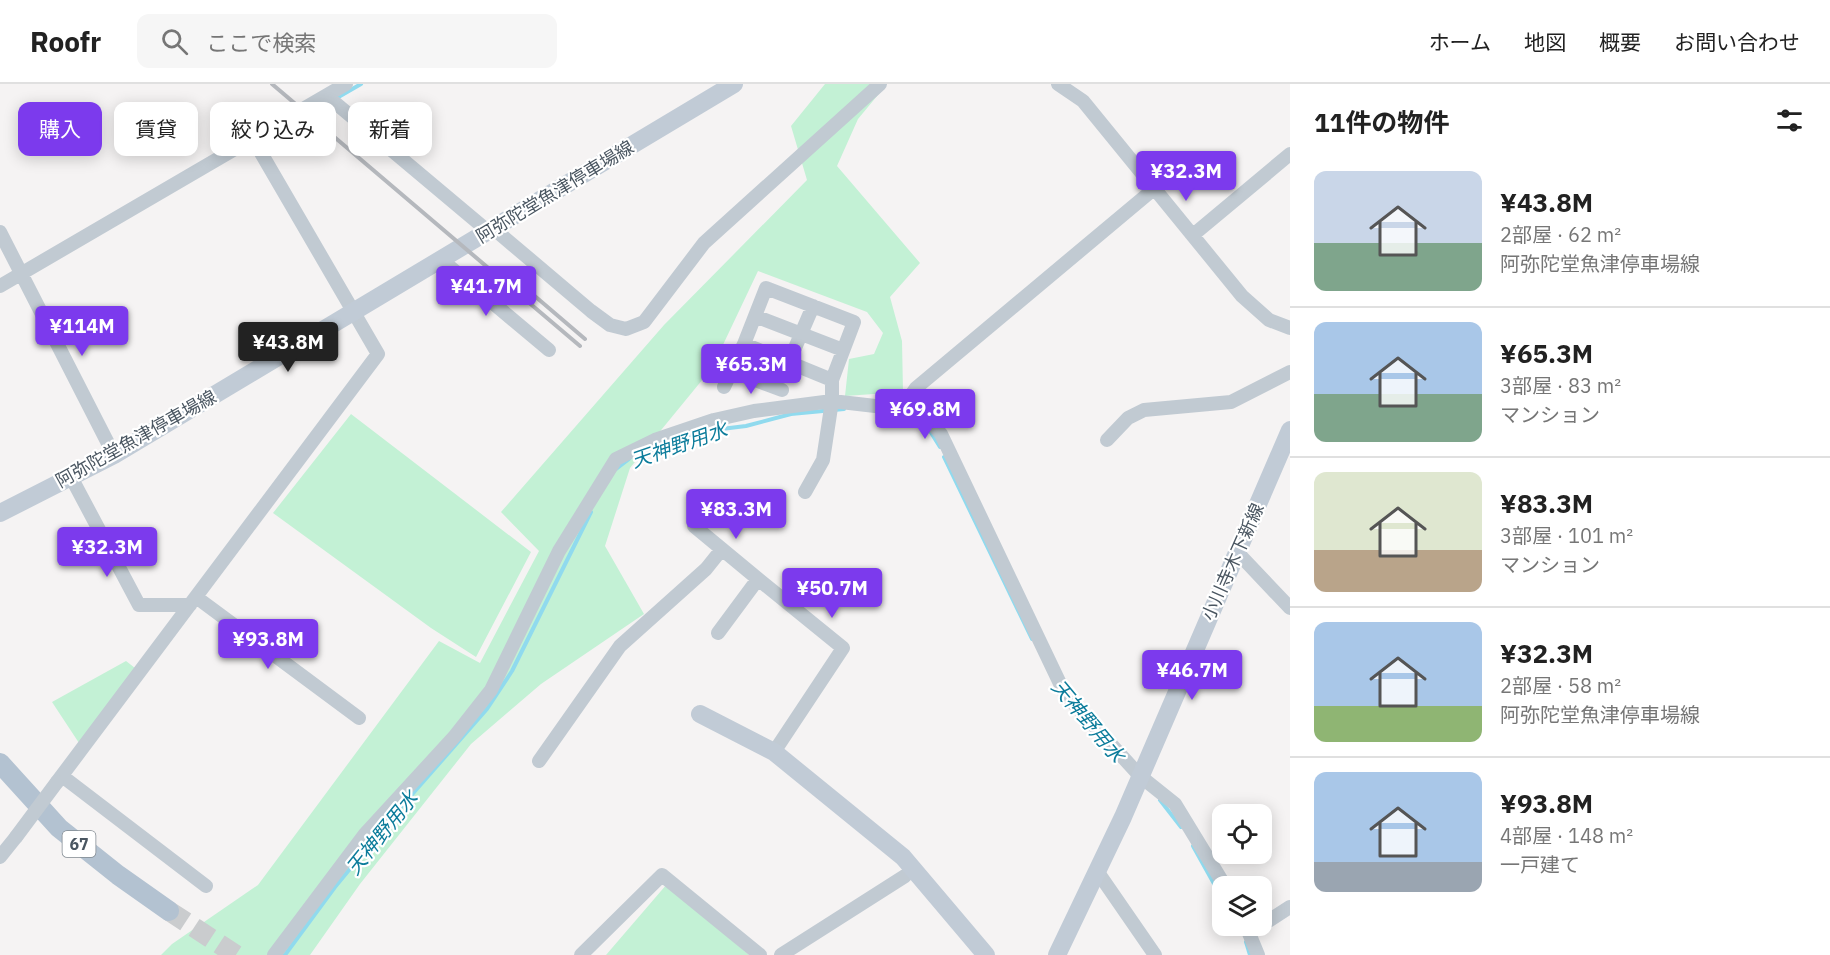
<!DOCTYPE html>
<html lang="ja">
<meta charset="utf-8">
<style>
:root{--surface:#fff;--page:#f6f6f6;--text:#222;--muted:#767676;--line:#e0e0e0;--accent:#7c3aed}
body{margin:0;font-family:"IBM Plex Sans","Noto Sans JP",sans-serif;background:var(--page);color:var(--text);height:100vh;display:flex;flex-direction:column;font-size:22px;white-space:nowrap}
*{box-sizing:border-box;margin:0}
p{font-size:20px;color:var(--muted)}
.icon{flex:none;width:33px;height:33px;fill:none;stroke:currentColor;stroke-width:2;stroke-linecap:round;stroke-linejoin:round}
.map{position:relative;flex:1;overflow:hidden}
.details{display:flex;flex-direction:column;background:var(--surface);width:540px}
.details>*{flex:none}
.guide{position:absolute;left:18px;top:18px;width:570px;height:54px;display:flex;gap:12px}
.tools{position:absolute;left:1212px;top:720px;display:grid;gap:12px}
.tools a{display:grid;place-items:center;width:60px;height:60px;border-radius:12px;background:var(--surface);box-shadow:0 3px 15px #0003;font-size:30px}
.price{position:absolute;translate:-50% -51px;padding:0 14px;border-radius:6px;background:var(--accent);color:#fff;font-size:20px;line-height:39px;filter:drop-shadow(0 2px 3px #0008)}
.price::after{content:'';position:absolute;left:50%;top:36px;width:18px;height:14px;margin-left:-9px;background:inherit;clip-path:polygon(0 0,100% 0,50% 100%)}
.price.current{background:#222;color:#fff}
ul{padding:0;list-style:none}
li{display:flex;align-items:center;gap:18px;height:150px;padding:0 24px}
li+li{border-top:2px solid var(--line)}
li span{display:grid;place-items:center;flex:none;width:168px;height:120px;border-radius:12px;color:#555}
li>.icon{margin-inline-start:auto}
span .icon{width:72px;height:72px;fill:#fffc;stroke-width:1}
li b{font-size:26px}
h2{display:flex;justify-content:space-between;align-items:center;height:72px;padding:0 24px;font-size:26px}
.chip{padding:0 21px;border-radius:12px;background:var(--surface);box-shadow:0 3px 15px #0003;font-size:21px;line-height:54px}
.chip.current{background:var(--accent);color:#fff}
header{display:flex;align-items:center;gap:36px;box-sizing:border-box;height:84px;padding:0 30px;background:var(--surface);border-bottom:2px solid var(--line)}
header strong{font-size:28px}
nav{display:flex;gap:33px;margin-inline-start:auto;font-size:21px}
.search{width:420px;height:54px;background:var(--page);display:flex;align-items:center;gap:15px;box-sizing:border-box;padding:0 21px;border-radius:12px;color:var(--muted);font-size:22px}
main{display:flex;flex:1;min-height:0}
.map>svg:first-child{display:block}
</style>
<header>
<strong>Roofr</strong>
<div class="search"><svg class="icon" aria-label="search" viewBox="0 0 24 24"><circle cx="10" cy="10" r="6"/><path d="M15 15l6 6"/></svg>ここで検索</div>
<nav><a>ホーム</a><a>地図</a><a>概要</a><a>お問い合わせ</a></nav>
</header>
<main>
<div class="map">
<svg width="1290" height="871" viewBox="0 0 1290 871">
<rect width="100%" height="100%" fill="#f5f3f3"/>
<path fill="#c3f1d5" d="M 825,0 L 887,0 L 858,35 L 837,82 L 920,179 L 890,213 L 902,257 L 903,308 L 845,312 L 849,275 L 874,270 L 883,249 L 867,228 L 758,187 L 712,284 L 630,384 L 605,462 L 644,530 L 541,600 L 471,660 L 360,800 L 310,871 L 161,871 L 172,860 L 258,801 L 439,557 L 480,579 L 539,467 L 501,428 L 664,241 L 807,96 L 791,42 Z
M 351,330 L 531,468 L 476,573 L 431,544 L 273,429 Z
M 126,577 L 135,584 L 79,659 L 52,618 Z
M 667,800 L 749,871 L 606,871 Z"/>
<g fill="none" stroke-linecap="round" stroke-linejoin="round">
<path stroke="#90daee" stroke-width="4" d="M 335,15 L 361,0
M 285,43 L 328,19
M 930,347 L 940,363
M 636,372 L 705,347 L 746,342 L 791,330 L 844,325
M 944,373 L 1032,555
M 616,385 L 629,375
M 1160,716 L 1181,743
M 1193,762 L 1222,814
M 1246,858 L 1250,871
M 285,871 L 335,803 L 401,723 L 487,625 L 512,587 L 591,428"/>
<path stroke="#caccce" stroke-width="20" stroke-dasharray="20 10" stroke-linecap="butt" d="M 169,827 L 236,871"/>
<path stroke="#c1cad2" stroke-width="14" d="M 1058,0 L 1083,17 L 1242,212 L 1269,236 L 1290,244
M 327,12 L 489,148
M 1155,104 L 916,304 L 901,325 L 929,336 L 941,350 L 1065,610 L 1140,692 L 1175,720 L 1225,802
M 494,145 L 591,227 L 610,241 L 626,245 L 644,238 L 704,159 L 880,0
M 0,148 L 114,371
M 1193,151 L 1290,70
M 443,177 L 549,266
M 0,202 L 346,0
M 755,232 L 843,266
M 789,278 L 813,222
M 731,287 L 782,306
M 724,303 L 744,260
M 1107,356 L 1128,334 L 1144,326 L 1231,318 L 1290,288
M 71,393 L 139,521 L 190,521
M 805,408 L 823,376 L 832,317 L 901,325
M 694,442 L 758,495
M 1237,468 L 1290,524
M 196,513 L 359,634
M 718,549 L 758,495 L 843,564 L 774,668
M 539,677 L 620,562 L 706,485 L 722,465
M 62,692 L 206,802
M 57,698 L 378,270 L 253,55
M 0,773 L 16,753
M 1097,787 L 1155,871
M 1262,841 L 1290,823
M 1246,842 L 1258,871
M 274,871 L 365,750 L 454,653 L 491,606 L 559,467 L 616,375 L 655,356 L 714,336 L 754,327 L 832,317 L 832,296 L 854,238 L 766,204 L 744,260 L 832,296
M 581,871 L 662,791 L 760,871
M 781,871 L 905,792"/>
<path stroke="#c1cbd6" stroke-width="18" d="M 0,429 L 114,371 L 734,0
M 700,630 L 774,668 L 903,773 L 986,871
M 1057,871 L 1123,733 L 1290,346"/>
<path stroke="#b3c2d1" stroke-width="20" d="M 0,679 L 59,744 L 118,791 L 169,827"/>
<path stroke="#b5b8bd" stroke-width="4" d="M 272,0 L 580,262
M 509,190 L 585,255"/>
<path stroke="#c1cad2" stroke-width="14" d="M 16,753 L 57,698"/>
</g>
<g text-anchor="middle" stroke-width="4.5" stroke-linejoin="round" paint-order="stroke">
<rect fill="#fff" stroke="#808990" stroke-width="1.5" x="62.5" y="747" width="33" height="26" rx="4.5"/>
<g font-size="16" font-weight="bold" fill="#4a5661">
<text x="79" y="766">67</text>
</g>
<g font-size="18" fill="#4a5661" stroke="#fff">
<text transform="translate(555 108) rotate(-31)" y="6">阿弥陀堂魚津停車場線</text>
<text transform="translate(136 355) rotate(-29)" y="6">阿弥陀堂魚津停車場線</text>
<text transform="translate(1233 478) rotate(-66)" y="6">小川寺木下新線</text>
</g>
<g font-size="20" font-style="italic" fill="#0c7c9b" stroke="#fff">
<text transform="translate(679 361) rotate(-19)" y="7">天神野用水</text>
<text transform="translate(1088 637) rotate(50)" y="7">天神野用水</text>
<text transform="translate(382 749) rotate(-51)" y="7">天神野用水</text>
</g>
</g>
</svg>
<div class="tools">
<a><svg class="icon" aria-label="locate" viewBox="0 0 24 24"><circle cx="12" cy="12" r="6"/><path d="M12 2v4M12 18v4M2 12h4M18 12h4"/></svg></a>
<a><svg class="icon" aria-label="layers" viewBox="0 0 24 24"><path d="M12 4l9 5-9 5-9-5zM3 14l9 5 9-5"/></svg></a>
</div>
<b class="price" style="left:1186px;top:118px">¥32.3M</b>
<b class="price" style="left:486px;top:233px">¥41.7M</b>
<b class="price" style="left:82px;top:273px">¥114M</b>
<b class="price current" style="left:288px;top:289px">¥43.8M</b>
<b class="price" style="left:751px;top:311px">¥65.3M</b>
<b class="price" style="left:925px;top:356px">¥69.8M</b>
<b class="price" style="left:736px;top:456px">¥83.3M</b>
<b class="price" style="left:107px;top:494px">¥32.3M</b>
<b class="price" style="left:832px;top:535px">¥50.7M</b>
<b class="price" style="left:268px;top:586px">¥93.8M</b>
<b class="price" style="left:1192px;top:617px">¥46.7M</b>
<div class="guide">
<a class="chip current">購入</a>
<a class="chip">賃貸</a>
<a class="chip">絞り込み</a>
<a class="chip">新着</a>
</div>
</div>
<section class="details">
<h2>11件の物件<svg class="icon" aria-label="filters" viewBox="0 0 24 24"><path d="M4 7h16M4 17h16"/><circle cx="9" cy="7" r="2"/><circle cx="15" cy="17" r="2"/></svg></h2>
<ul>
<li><span style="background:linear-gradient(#c9d6e8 60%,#7fa58c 0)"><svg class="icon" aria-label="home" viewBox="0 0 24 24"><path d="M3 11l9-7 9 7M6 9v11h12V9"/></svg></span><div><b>¥43.8M</b><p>2部屋 · 62 m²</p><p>阿弥陀堂魚津停車場線</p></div></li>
<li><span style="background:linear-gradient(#a9c7e8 60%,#7fa58c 0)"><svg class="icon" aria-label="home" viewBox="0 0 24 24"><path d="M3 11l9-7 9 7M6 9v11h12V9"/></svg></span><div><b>¥65.3M</b><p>3部屋 · 83 m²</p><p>マンション</p></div></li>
<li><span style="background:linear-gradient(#dfe7d0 65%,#b9a48a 0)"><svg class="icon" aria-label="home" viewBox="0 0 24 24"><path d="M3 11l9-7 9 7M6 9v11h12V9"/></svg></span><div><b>¥83.3M</b><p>3部屋 · 101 m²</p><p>マンション</p></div></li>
<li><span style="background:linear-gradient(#a9c7e8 70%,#8fb573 0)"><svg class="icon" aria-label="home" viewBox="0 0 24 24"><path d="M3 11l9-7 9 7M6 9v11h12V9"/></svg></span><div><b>¥32.3M</b><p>2部屋 · 58 m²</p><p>阿弥陀堂魚津停車場線</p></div></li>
<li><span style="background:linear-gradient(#a9c7e8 75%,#9aa5b1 0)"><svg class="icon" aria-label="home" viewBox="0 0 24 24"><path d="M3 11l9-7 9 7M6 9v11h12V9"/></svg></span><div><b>¥93.8M</b><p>4部屋 · 148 m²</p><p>一戸建て</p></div></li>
</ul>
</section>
</main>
